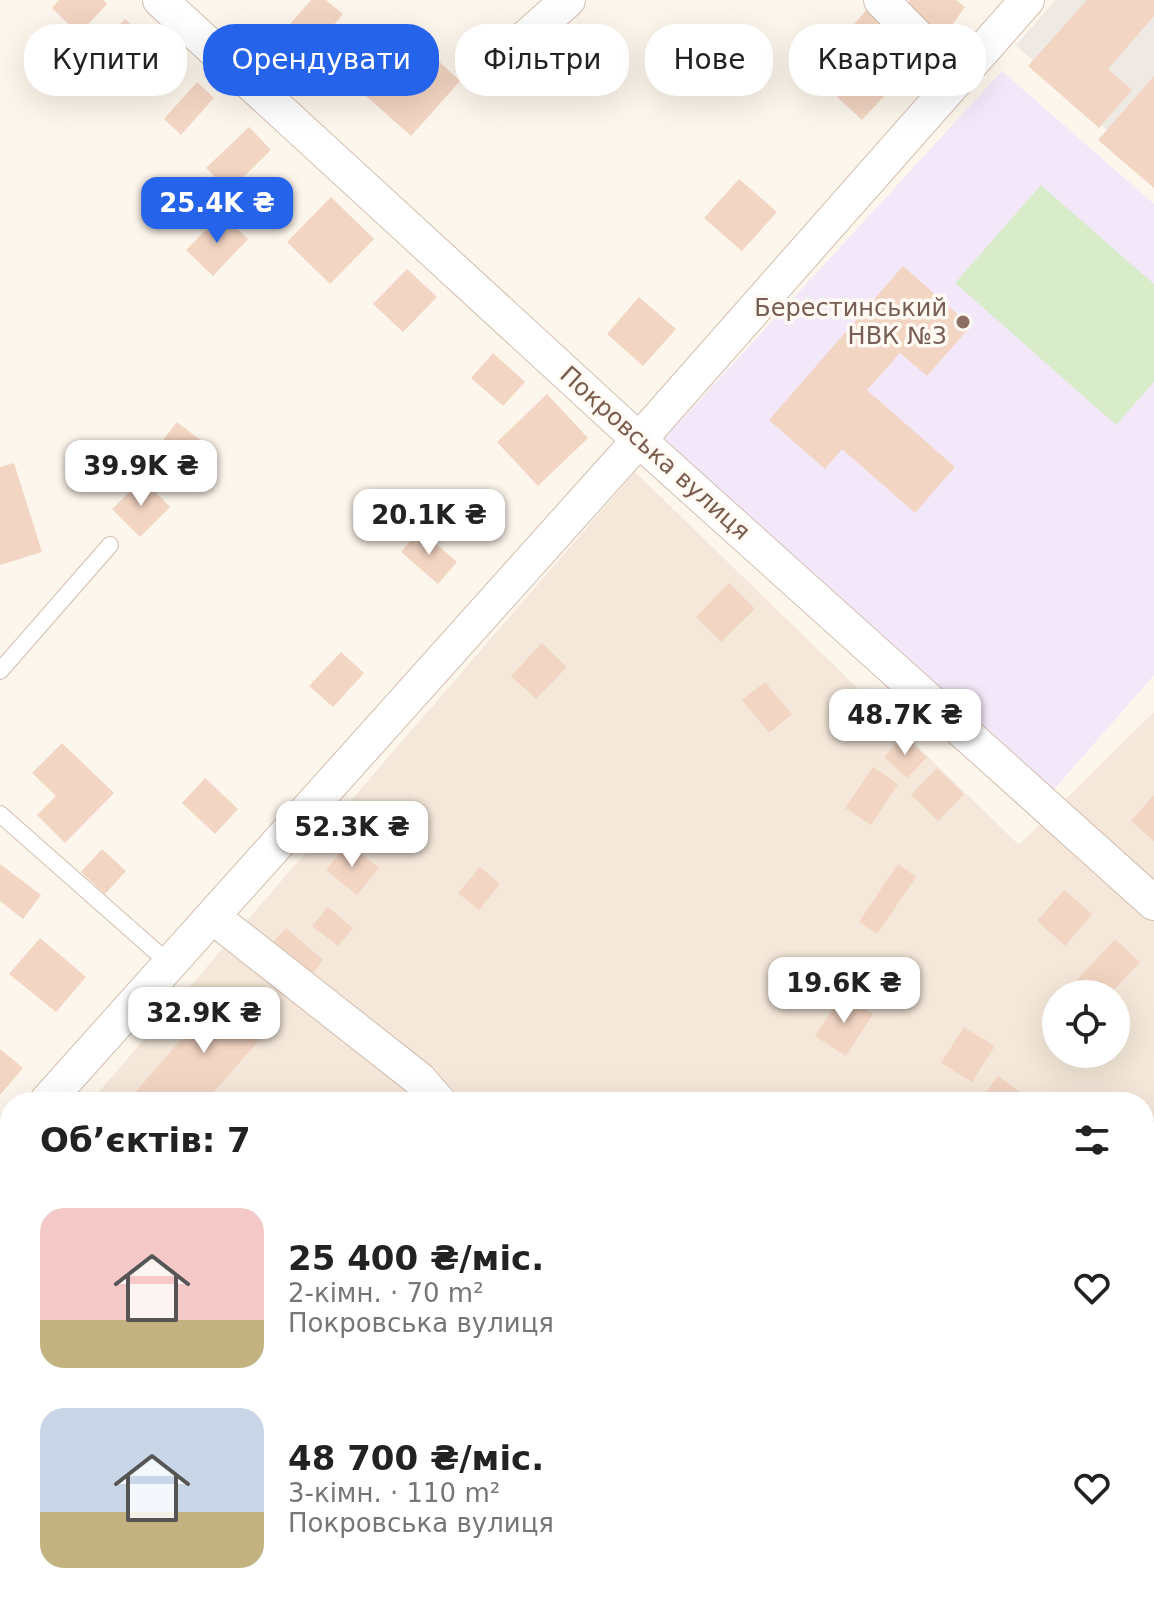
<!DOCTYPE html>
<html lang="uk">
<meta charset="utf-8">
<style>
:root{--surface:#fff;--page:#f6f6f6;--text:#222;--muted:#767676;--accent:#2563eb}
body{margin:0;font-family:"DejaVu Sans",sans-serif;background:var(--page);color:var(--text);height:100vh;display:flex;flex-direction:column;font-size:30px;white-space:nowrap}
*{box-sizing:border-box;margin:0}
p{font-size:26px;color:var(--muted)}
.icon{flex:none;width:44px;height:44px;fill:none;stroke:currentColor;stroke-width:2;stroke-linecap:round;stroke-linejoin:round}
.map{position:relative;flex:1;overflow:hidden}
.side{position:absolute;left:0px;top:1092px;width:1154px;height:512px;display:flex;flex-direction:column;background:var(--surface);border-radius:32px 32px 0 0;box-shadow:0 8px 32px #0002}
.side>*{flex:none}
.banner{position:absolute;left:24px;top:24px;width:1106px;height:72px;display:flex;gap:16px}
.tools{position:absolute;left:1042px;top:980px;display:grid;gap:16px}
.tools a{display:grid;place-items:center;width:88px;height:88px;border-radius:50%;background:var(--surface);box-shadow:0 8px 32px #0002;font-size:40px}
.price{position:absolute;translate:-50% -68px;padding:0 18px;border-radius:16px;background:#fff;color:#222;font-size:26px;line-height:52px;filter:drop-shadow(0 2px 4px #0008)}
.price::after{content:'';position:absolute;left:50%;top:48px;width:24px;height:18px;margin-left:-12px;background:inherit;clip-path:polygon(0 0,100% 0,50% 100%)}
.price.current{background:var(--accent);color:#fff}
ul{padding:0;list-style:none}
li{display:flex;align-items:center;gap:24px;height:200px;padding:0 40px}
li span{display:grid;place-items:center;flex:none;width:224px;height:160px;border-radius:24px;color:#555}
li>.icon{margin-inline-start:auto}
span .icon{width:96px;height:96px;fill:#fffc;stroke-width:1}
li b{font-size:34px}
h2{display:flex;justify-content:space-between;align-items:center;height:96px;padding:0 40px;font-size:34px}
.tag{padding:0 28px;border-radius:32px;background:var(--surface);box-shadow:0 8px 32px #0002;font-size:28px;line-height:72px}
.tag.current{background:var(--accent);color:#fff}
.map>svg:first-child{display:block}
</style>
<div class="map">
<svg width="1154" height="1604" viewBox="0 0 1154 1604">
<rect width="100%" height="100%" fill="#fdf6ec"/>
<path fill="#f5e8da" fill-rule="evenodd" d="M 635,472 L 1019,845 L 1154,712 L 1154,1604 L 0,1604 L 0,1206 L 10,1194 L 10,1594 L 1144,1594 L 1144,1102 L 90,1102 ZM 1056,994 L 1116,994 L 1116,1054 L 1056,1054 Z"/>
<path fill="#efe9e4" d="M 1056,0 L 1154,0 L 1154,174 L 1016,45 Z"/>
<path fill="#f3e8fa" d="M 1002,71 L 1154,204 L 1154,675 L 1050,794 L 664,439 Z"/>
<path fill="#d8ecc9" d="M 1041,185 L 1154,284 L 1154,382 L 1116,425 L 955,283 Z"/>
<path fill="#f3d5c3" d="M 59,0 L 103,0 L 107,4 L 79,34 L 52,8 Z
M 311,0 L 326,0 L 343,14 L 310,53 L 284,31 Z
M 910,0 L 956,0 L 965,7 L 944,36 L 904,7 Z
M 1087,0 L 1154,0 L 1154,16 L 1108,69 L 1132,90 L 1099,128 L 1028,66 Z
M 869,7 L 909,43 L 889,65 L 850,29 Z
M 125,19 L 165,57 L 139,84 L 99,46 Z
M 405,30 L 460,81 L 411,136 L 355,86 Z
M 575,33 L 602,58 L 578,84 L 551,58 Z
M 862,71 L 886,94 L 862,120 L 837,97 Z
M 1154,76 L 1154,188 L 1098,140 Z
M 197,82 L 214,98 L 181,135 L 164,119 Z
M 249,127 L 271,150 L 229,191 L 206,168 Z
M 739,179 L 777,212 L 742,251 L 704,218 Z
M 331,197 L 374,239 L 330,284 L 287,242 Z
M 222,214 L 248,239 L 213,276 L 186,250 Z
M 903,266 L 971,326 L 927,376 L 900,353 L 867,390 L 955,467 L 915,513 L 842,449 L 825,469 L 769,420 Z
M 407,269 L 437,297 L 403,332 L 373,304 Z
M 639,297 L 676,329 L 643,366 L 607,334 Z
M 493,353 L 525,382 L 503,406 L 471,378 Z
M 547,394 L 588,438 L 538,486 L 497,442 Z
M 177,422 L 217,453 L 189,489 L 149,458 Z
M 14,463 L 42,552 L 0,565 L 0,467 Z
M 143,479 L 170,507 L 140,537 L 112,509 Z
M 420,530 L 457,562 L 438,584 L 401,552 Z
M 729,583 L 755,609 L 721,642 L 696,617 Z
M 542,643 L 567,667 L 536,699 L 511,676 Z
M 341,652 L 364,673 L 333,707 L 309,686 Z
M 765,682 L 792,714 L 769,733 L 742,700 Z
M 903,735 L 927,757 L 907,778 L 884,757 Z
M 62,743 L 114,793 L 65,843 L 37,815 L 56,796 L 32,773 Z
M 873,767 L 898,784 L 871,825 L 845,808 Z
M 937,768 L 964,794 L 938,821 L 911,795 Z
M 205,778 L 238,809 L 215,834 L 182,803 Z
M 1154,795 L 1154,841 L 1131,821 Z
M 348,843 L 379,868 L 357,895 L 326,870 Z
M 102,849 L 126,871 L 105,894 L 81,872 Z
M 0,864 L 41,895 L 23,919 L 0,901 Z
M 898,864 L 916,877 L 877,934 L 859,922 Z
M 480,867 L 500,884 L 479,910 L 458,893 Z
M 1064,890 L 1092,914 L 1065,946 L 1037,921 Z
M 328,907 L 353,928 L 338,946 L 312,926 Z
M 286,928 L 323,960 L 311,975 L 273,942 Z
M 40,938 L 86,977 L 56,1012 L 9,974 Z
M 1115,939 L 1140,962 L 1110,994 L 1091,994 L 1076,981 Z
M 224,990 L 269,1029 L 205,1102 L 127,1102 Z
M 842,994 L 873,1014 L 846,1056 L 815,1036 Z
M 964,1027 L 995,1046 L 972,1082 L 941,1063 Z
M 0,1049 L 23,1068 L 0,1095 Z
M 998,1076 L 1033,1102 L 979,1102 Z
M 1144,1472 L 1154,1478 L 1154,1513 L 1144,1508 Z
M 1144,1571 L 1152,1574 L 1144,1592 Z
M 57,1594 L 145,1594 L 156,1604 L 68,1604 Z
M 374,1594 L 467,1594 L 478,1604 L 385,1604 Z
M 890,1594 L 929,1594 L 925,1604 L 886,1604 Z
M 1080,1594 L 1143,1594 L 1139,1604 L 1104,1604 Z"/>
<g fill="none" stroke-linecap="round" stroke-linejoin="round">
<defs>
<path id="service" d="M 0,671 L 110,545
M 0,814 L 170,964
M 1153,1461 L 1154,1462"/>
<path id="minor" d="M 160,0 L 639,440 L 1154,903
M 881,0 L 958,78
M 497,63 L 568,0
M 213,917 L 419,1079 L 439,1102
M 46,1102 L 639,440 L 1027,0
M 0,1153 L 10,1142
M 0,1394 L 10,1402
M 230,1594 L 242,1604
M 1031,1594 L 1058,1604"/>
</defs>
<use href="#service" stroke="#d1beb0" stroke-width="18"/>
<use href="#minor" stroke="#d1beb0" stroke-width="36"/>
<use href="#service" stroke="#fff" stroke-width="16"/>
<use href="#minor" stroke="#fff" stroke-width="34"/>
</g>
<circle fill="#8d6e63" stroke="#fffaf3" stroke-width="3" cx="963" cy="322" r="8"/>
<g text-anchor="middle" stroke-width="7" stroke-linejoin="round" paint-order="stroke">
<g font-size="24" fill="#785e54" stroke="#fffaf3" text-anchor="end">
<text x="947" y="316">Берестинський<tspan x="947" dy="28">НВК №3</tspan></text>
</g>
<g font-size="24" fill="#7a5c4d" stroke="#fffaf3">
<text transform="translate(655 453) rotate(42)" y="8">Покровська вулиця</text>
</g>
</g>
</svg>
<div class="tools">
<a><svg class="icon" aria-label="locate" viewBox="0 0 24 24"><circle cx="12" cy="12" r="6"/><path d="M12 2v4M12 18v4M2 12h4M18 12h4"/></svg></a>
</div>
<b class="price current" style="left:217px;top:245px">25.4K ₴</b>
<b class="price" style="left:141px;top:508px">39.9K ₴</b>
<b class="price" style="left:429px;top:557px">20.1K ₴</b>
<b class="price" style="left:905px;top:757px">48.7K ₴</b>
<b class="price" style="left:352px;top:869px">52.3K ₴</b>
<b class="price" style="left:844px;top:1025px">19.6K ₴</b>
<b class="price" style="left:204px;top:1055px">32.9K ₴</b>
<div class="banner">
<a class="tag">Купити</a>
<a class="tag current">Орендувати</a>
<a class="tag">Фільтри</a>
<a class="tag">Нове</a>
<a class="tag">Квартира</a>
</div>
<section class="side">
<h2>Об’єктів: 7<svg class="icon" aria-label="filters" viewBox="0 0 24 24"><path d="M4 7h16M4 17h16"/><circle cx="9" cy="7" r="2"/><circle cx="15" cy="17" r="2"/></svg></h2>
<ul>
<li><span style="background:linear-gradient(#f6c9c9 70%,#c2b280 0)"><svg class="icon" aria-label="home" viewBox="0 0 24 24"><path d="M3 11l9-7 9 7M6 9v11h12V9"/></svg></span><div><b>25 400 ₴/міс.</b><p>2-кімн. · 70 m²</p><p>Покровська вулиця</p></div><svg class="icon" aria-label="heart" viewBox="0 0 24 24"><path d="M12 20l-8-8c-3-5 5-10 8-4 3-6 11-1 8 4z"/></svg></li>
<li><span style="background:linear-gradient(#c9d6e8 65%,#c2b280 0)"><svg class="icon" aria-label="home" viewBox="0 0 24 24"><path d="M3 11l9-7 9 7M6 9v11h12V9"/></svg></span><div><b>48 700 ₴/міс.</b><p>3-кімн. · 110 m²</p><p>Покровська вулиця</p></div><svg class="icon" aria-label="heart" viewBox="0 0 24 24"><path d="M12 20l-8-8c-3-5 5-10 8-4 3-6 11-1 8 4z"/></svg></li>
</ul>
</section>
</div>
